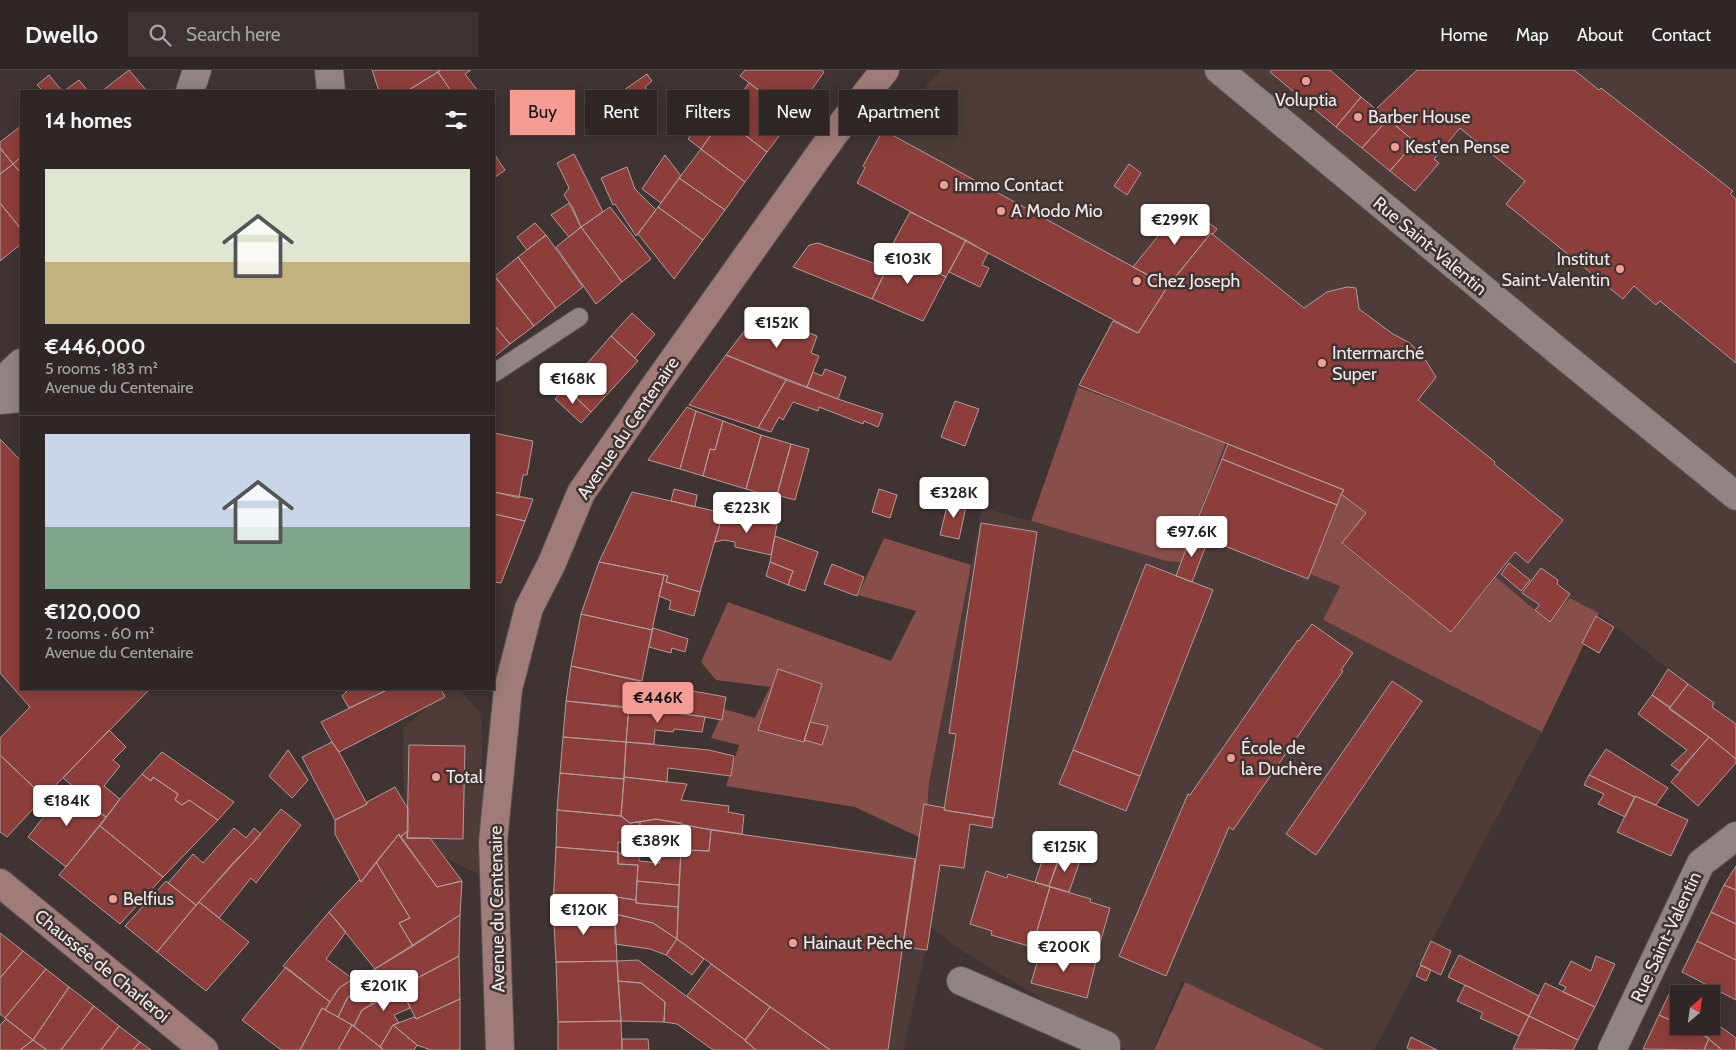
<!DOCTYPE html>
<meta charset="utf-8">
<style>
:root{--surface:#2f2726;--page:#3b3332;--text:#f1f3f6;--muted:#a7a5a7;--line:#4a4443;--accent:#f59c94}
body{margin:0;font-family:Cabin,sans-serif;background:var(--page);color:var(--text);height:100vh;display:flex;flex-direction:column;font-size:19px;white-space:nowrap}
*{box-sizing:border-box;margin:0}
p{font-size:16px;color:var(--muted)}
.icon{flex:none;width:28px;height:28px;fill:none;stroke:currentColor;stroke-width:2;stroke-linecap:round;stroke-linejoin:round}
.map{position:relative;flex:1;overflow:hidden}
.panel{position:absolute;left:20px;top:20px;width:475px;height:600px;display:flex;flex-direction:column;background:var(--surface);border-radius:0px;box-shadow:0 2px 12px #0003,0 0 0 1px var(--line)}
.panel>*{flex:none}
.guide{position:absolute;left:510px;top:20px;width:475px;height:45px;display:flex;gap:10px}
.needle{width:32px;rotate:29deg}
.controls{position:absolute;left:1670px;top:915px;display:grid;gap:10px}
.controls a{display:grid;place-items:center;width:50px;height:50px;border-radius:0px;background:var(--surface);box-shadow:0 2px 12px #0003,0 0 0 1px var(--line);font-size:25px}
.price{position:absolute;translate:-50% -42px;padding:0 11px;border-radius:5px;background:#fff;color:#222;font-size:16px;line-height:32px;filter:drop-shadow(0 1px 2px #0008)}
.price::after{content:'';position:absolute;left:50%;top:30px;width:15px;height:11px;margin-left:-8px;background:inherit;clip-path:polygon(0 0,100% 0,50% 100%)}
.price.current{background:var(--accent);color:#111}
ul{padding:0;list-style:none}
li{display:grid;align-content:center;gap:10px;height:265px;padding:0 25px}
li+li{border-top:1px solid var(--line)}
li span{display:grid;place-items:center;height:155px;border-radius:0px;color:#555}
li>.icon{margin-inline-start:auto}
span .icon{width:90px;height:90px;fill:#fffc;stroke-width:1}
li b{font-size:21px}
h2{display:flex;justify-content:space-between;align-items:center;height:60px;padding:0 25px;font-size:21px}
.tag{padding:0 18px;border-radius:0px;background:var(--surface);box-shadow:0 2px 12px #0003,0 0 0 1px var(--line);font-size:18px;line-height:45px}
.tag.current{background:var(--accent);color:#111}
header{display:flex;align-items:center;gap:30px;box-sizing:border-box;height:70px;padding:0 25px;background:var(--surface);border-bottom:1px solid var(--line)}
header strong{font-size:24px}
nav{display:flex;gap:28px;margin-inline-start:auto;font-size:18px}
.search{width:350px;height:45px;background:var(--page);display:flex;align-items:center;gap:12px;box-sizing:border-box;padding:0 18px;border-radius:0px;color:var(--muted);font-size:19px}
.map>svg:first-child{display:block}
</style>
<header>
<strong>Dwello</strong>
<div class="search"><svg class="icon" aria-label="search" viewBox="0 0 24 24"><circle cx="10" cy="10" r="6"/><path d="M15 15l6 6"/></svg>Search here</div>
<nav><a>Home</a><a>Map</a><a>About</a><a>Contact</a></nav>
</header>
<div class="map">
<svg width="1736" height="980" viewBox="0 0 1736 980">
<rect width="100%" height="100%" fill="#3f3432"/>
<path fill="#4d3c3a" d="M 942,0 L 1329,0 L 1376,39 L 1417,0 L 1736,0 L 1736,654 L 1599,543 L 1571,528 L 1548,551 L 1495,507 L 1451,562 L 1341,473 L 1311,504 L 1340,516 L 1323,550 L 1542,662 L 1374,980 L 1326,980 L 1182,911 L 1153,980 L 1126,980 L 964,882 L 931,857 L 903,980 L 829,980 L 677,869 L 717,761 L 938,789 L 924,777 L 929,713 L 982,437 L 1166,491 L 1226,372 L 1078,317 L 1112,250 L 860,113 L 882,60 Z
M 450,619 L 460,619 L 481,644 L 486,808 L 447,789 L 404,758 L 403,658 Z"/>
<path fill="#884e49" d="M 1078,317 L 1226,372 L 1181,492 L 1166,491 L 1031,451 Z
M 1341,423 L 1366,444 L 1342,474 L 1451,562 L 1496,507 L 1548,551 L 1570,528 L 1599,543 L 1542,662 L 1323,550 L 1340,516 L 1310,504 Z
M 884,468 L 971,495 L 929,713 L 925,770 L 855,737 L 726,716 L 739,675 L 711,668 L 724,639 L 755,648 L 770,617 L 716,610 L 701,592 L 728,532 L 891,591 L 916,541 L 858,525 Z
M 1185,912 L 1326,980 L 1154,980 Z"/>
<path fill="#8d3e3a" stroke="#ac9e9d" d="M 129,0 L 147,21 L 102,21 Z
M 372,0 L 441,0 L 407,21 L 379,21 Z
M 441,0 L 471,0 L 465,4 L 478,21 L 451,21 L 438,2 Z
M 745,0 L 822,0 L 824,2 L 805,29 L 794,21 L 780,36 L 740,6 Z
M 1272,0 L 1330,0 L 1361,27 L 1336,57 L 1270,2 Z
M 1417,0 L 1574,0 L 1599,20 L 1601,18 L 1733,121 L 1730,124 L 1736,129 L 1736,293 L 1660,231 L 1656,235 L 1634,216 L 1623,229 L 1506,134 L 1525,111 L 1460,58 L 1434,89 L 1439,93 L 1415,121 L 1390,101 L 1415,72 L 1376,39 Z
M 438,2 L 451,21 L 407,21 Z
M 647,4 L 652,11 L 645,17 L 647,20 L 632,32 L 624,20 Z
M 49,5 L 62,21 L 43,21 L 37,15 Z
M 79,10 L 88,21 L 64,21 Z
M 749,13 L 794,46 L 767,82 L 723,48 Z
M 607,23 L 611,31 L 603,34 L 599,26 Z
M 1361,27 L 1388,49 L 1362,78 L 1336,57 Z
M 709,39 L 723,48 L 701,79 L 688,69 Z
M 723,48 L 767,82 L 745,112 L 701,79 Z
M 1388,49 L 1415,72 L 1390,101 L 1362,78 Z
M 21,56 L 21,87 L 13,94 L 0,78 L 0,72 Z
M 883,60 L 1168,216 L 1138,263 L 857,113 L 865,98 L 863,96 Z
M 0,78 L 13,94 L 0,104 Z
M 701,79 L 745,112 L 725,140 L 679,108 Z
M 494,84 L 505,100 L 494,108 Z
M 574,84 L 603,142 L 581,157 L 573,138 L 564,125 L 569,118 L 557,93 Z
M 665,85 L 681,106 L 661,133 L 642,119 Z
M 21,87 L 21,103 L 13,94 Z
M 13,94 L 21,103 L 21,159 L 0,133 L 0,104 Z
M 1129,94 L 1141,103 L 1127,125 L 1114,116 Z
M 627,97 L 635,119 L 656,140 L 636,166 L 615,134 L 613,135 L 601,108 Z
M 679,108 L 725,140 L 703,170 L 658,137 Z
M 0,133 L 21,159 L 21,174 L 0,191 Z
M 569,133 L 581,157 L 569,167 L 551,145 Z
M 1184,134 L 1217,159 L 1213,164 L 1211,163 L 1168,216 L 1133,197 Z
M 610,137 L 651,189 L 622,212 L 581,157 Z
M 658,137 L 703,170 L 674,209 L 638,164 Z
M 910,142 L 966,170 L 946,207 L 891,177 Z
M 535,153 L 546,165 L 527,180 L 517,167 Z
M 581,157 L 622,212 L 596,234 L 556,177 Z
M 1211,163 L 1304,238 L 1327,222 L 1347,217 L 1356,218 L 1359,239 L 1393,264 L 1410,273 L 1426,291 L 1436,307 L 1418,330 L 1495,392 L 1494,394 L 1563,450 L 1528,493 L 1515,482 L 1451,562 L 1342,473 L 1366,443 L 1341,424 L 1344,420 L 1079,315 L 1113,251 L 1138,263 L 1168,216 Z
M 546,165 L 583,217 L 556,238 L 518,187 Z
M 966,170 L 988,183 L 982,195 L 989,198 L 980,217 L 949,202 Z
M 818,173 L 887,198 L 872,229 L 793,197 L 809,175 Z
M 891,177 L 946,207 L 923,251 L 872,229 L 887,198 L 881,195 Z
M 518,187 L 556,238 L 534,256 L 495,206 Z
M 494,206 L 534,256 L 510,274 L 494,255 Z
M 632,243 L 655,264 L 635,288 L 611,266 Z
M 758,243 L 817,266 L 811,283 L 819,286 L 807,317 L 726,285 Z
M 494,255 L 510,274 L 494,287 Z
M 611,266 L 638,291 L 591,342 L 566,318 Z
M 726,285 L 786,310 L 758,358 L 689,335 Z
M 825,299 L 846,307 L 838,329 L 807,317 L 813,302 L 822,306 Z
M 786,310 L 838,329 L 883,344 L 878,357 L 864,351 L 863,354 L 819,337 L 818,341 L 793,332 L 783,350 L 779,347 L 771,362 L 758,358 Z
M 566,318 L 591,342 L 581,353 L 555,329 Z
M 955,331 L 979,339 L 965,376 L 941,367 Z
M 687,337 L 696,341 L 680,399 L 648,390 Z
M 696,341 L 723,351 L 715,380 L 710,379 L 703,406 L 680,399 Z
M 723,351 L 761,365 L 746,419 L 703,406 L 710,379 L 715,380 Z
M 494,363 L 533,371 L 527,405 L 523,405 L 519,428 L 494,422 Z
M 761,365 L 791,374 L 776,428 L 746,419 Z
M 0,369 L 21,391 L 21,619 L 150,619 L 44,727 L 0,685 L 0,668 L 30,637 L 0,603 Z
M 791,374 L 809,379 L 795,430 L 777,425 Z
M 1228,374 L 1344,420 L 1341,424 L 1337,435 L 1222,389 Z
M 1222,389 L 1337,435 L 1308,509 L 1192,463 Z
M 674,419 L 697,425 L 695,437 L 671,431 Z
M 879,419 L 897,425 L 890,448 L 872,442 Z
M 494,422 L 533,429 L 525,451 L 494,444 Z
M 632,422 L 723,443 L 700,522 L 666,512 L 668,506 L 599,492 Z
M 949,428 L 967,432 L 959,469 L 940,465 Z
M 723,443 L 777,455 L 771,485 L 735,477 L 735,472 L 724,470 L 715,472 Z
M 494,444 L 525,451 L 501,513 L 494,512 Z
M 981,453 L 1037,462 L 994,748 L 944,740 L 956,664 L 949,663 Z
M 1192,463 L 1208,470 L 1192,512 L 1176,506 Z
M 775,466 L 818,482 L 805,521 L 788,515 L 793,501 L 770,492 Z
M 599,492 L 664,505 L 652,560 L 581,544 Z
M 770,492 L 793,501 L 788,515 L 766,506 Z
M 1509,493 L 1530,510 L 1521,521 L 1501,504 Z
M 832,494 L 864,507 L 857,526 L 824,514 Z
M 1146,494 L 1213,520 L 1140,706 L 1073,680 Z
M 1541,498 L 1558,510 L 1557,514 L 1570,524 L 1550,552 L 1535,540 L 1540,535 L 1522,523 Z
M 664,505 L 668,506 L 666,512 L 700,522 L 694,546 L 669,539 L 671,531 L 659,526 Z
M 581,544 L 652,560 L 642,611 L 571,596 Z
M 1596,546 L 1614,557 L 1599,583 L 1582,573 Z
M 1312,554 L 1353,583 L 1341,600 L 1343,601 L 1233,760 L 1229,757 L 1166,906 L 1119,886 L 1188,724 L 1190,725 L 1298,570 L 1299,571 Z
M 653,558 L 688,569 L 685,582 L 672,578 L 671,583 L 649,577 Z
M 571,596 L 639,611 L 636,639 L 566,631 Z
M 778,599 L 822,614 L 804,672 L 758,660 Z
M 1668,599 L 1688,614 L 1670,637 L 1652,625 Z
M 1392,611 L 1422,631 L 1316,785 L 1286,764 Z
M 654,614 L 726,627 L 722,650 L 681,643 L 636,639 L 637,629 L 651,631 Z
M 1688,614 L 1714,633 L 1712,637 L 1736,654 L 1736,689 L 1709,667 L 1669,639 Z
M 349,619 L 389,619 L 349,638 L 342,626 Z
M 389,619 L 441,619 L 445,627 L 339,682 L 332,672 L 321,652 Z
M 1652,625 L 1709,667 L 1679,701 L 1671,695 L 1687,680 L 1638,644 Z
M 566,631 L 629,637 L 626,672 L 563,667 Z
M 629,637 L 705,647 L 702,662 L 674,659 L 673,662 L 655,660 L 654,674 L 626,672 Z
M 810,652 L 828,656 L 822,675 L 804,670 Z
M 109,660 L 126,677 L 113,690 L 120,696 L 104,716 L 120,729 L 106,747 L 69,721 L 73,716 L 63,708 Z
M 563,667 L 626,672 L 624,709 L 560,703 Z
M 1709,667 L 1736,689 L 1736,693 L 1698,736 L 1671,712 Z
M 332,672 L 339,682 L 367,734 L 335,750 L 302,687 Z
M 626,672 L 709,680 L 734,686 L 731,706 L 668,698 L 667,712 L 624,707 Z
M 409,675 L 465,676 L 463,769 L 407,768 Z
M 1606,679 L 1668,718 L 1656,735 L 1635,726 L 1635,727 L 1589,705 Z
M 288,680 L 308,710 L 292,728 L 269,706 Z
M 1073,680 L 1140,706 L 1126,741 L 1059,714 Z
M 162,682 L 234,732 L 218,750 L 189,730 L 182,735 L 175,730 L 178,724 L 153,707 L 151,711 L 142,704 Z
M 0,685 L 44,727 L 7,767 L 0,762 Z
M 560,703 L 624,709 L 621,746 L 557,740 Z
M 142,704 L 151,711 L 153,707 L 178,724 L 175,730 L 182,735 L 189,730 L 218,750 L 163,807 L 100,756 L 120,729 Z
M 1589,705 L 1635,727 L 1625,747 L 1598,734 L 1604,724 L 1584,715 Z
M 624,707 L 687,714 L 681,730 L 729,736 L 728,742 L 744,745 L 742,764 L 682,755 L 682,753 L 656,749 L 630,753 L 621,746 Z
M 395,717 L 408,739 L 408,761 L 400,767 L 399,764 L 361,812 L 335,764 L 335,750 L 367,734 L 367,732 Z
M 66,718 L 106,747 L 66,797 L 28,767 Z
M 1635,726 L 1688,750 L 1671,786 L 1617,762 Z
M 924,734 L 945,738 L 944,740 L 993,748 L 992,758 L 970,754 L 964,798 L 940,795 L 927,880 L 903,877 Z
M 281,739 L 301,755 L 256,813 L 251,808 L 219,848 L 199,832 L 232,794 L 250,776 Z
M 557,740 L 621,746 L 630,753 L 640,752 L 639,774 L 618,772 L 618,782 L 556,777 Z
M 656,749 L 711,760 L 709,781 L 638,777 L 637,774 L 639,774 L 640,752 Z
M 100,756 L 163,807 L 120,854 L 59,805 Z
M 234,758 L 246,768 L 254,758 L 261,764 L 196,835 L 168,813 L 193,784 L 203,793 Z
M 711,760 L 915,789 L 888,980 L 830,980 L 677,869 L 681,780 L 709,781 Z
M 408,761 L 407,768 L 430,768 L 462,811 L 437,817 L 400,767 Z
M 399,764 L 437,817 L 462,811 L 460,845 L 413,876 L 399,853 L 410,848 L 376,792 Z
M 556,777 L 618,782 L 618,794 L 638,795 L 636,830 L 616,827 L 615,844 L 553,836 Z
M 661,778 L 681,780 L 679,815 L 637,811 L 638,795 L 618,794 L 618,783 L 639,785 L 639,791 L 660,793 Z
M 1062,782 L 1080,791 L 1069,822 L 1049,816 Z
M 1043,788 L 1057,793 L 1049,816 L 1035,812 Z
M 376,792 L 410,848 L 399,853 L 413,876 L 375,899 L 329,842 L 359,810 L 361,812 Z
M 1736,796 L 1736,820 L 1724,815 Z
M 986,801 L 1007,808 L 1008,804 L 1050,817 L 1032,877 L 991,865 L 992,861 L 970,854 Z
M 166,811 L 196,835 L 157,882 L 125,856 Z
M 637,811 L 679,815 L 678,837 L 636,833 Z
M 1724,815 L 1736,820 L 1736,854 L 1711,842 Z
M 1050,817 L 1091,829 L 1090,832 L 1110,838 L 1095,891 L 1074,884 L 1072,889 L 1032,877 Z
M 616,827 L 636,830 L 636,833 L 678,837 L 677,869 L 653,853 L 615,844 Z
M 199,832 L 249,872 L 206,921 L 157,882 Z
M 553,836 L 615,844 L 617,891 L 556,892 Z
M 329,842 L 346,862 L 326,889 L 353,909 L 339,918 L 330,932 L 283,896 Z
M 1711,842 L 1736,854 L 1736,890 L 1697,871 Z
M 615,844 L 653,853 L 677,869 L 666,885 L 650,879 L 615,874 Z
M 460,845 L 459,886 L 409,912 L 402,901 L 381,914 L 373,900 Z
M 0,863 L 23,881 L 0,908 Z
M 677,869 L 704,889 L 692,905 L 666,885 Z
M 1431,871 L 1451,881 L 1441,905 L 1420,895 Z
M 1697,871 L 1736,890 L 1736,930 L 1682,902 Z
M 1041,880 L 1072,889 L 1074,884 L 1096,891 L 1087,928 L 1031,913 Z
M 23,881 L 46,899 L 5,948 L 0,944 L 0,908 Z
M 1459,885 L 1539,926 L 1529,946 L 1448,907 Z
M 459,886 L 460,929 L 416,949 L 406,929 L 410,927 L 403,916 Z
M 1596,886 L 1615,894 L 1595,937 L 1563,922 L 1566,917 L 1559,914 L 1571,891 L 1591,901 Z
M 638,890 L 745,970 L 756,980 L 713,980 L 677,954 L 664,952 L 665,932 L 641,913 L 618,911 L 617,891 Z
M 617,891 L 621,951 L 558,952 L 556,892 Z
M 711,894 L 770,937 L 745,970 L 687,926 Z
M 1421,895 L 1431,900 L 1426,911 L 1416,906 Z
M 286,897 L 330,932 L 325,940 L 322,938 L 300,980 L 281,980 L 242,950 Z
M 46,899 L 69,917 L 33,970 L 5,948 Z
M 373,900 L 381,914 L 389,909 L 396,922 L 372,934 L 363,919 L 348,927 L 338,947 L 325,940 L 339,918 L 353,909 Z
M 402,901 L 409,912 L 403,916 L 410,927 L 406,929 L 410,938 L 394,945 L 399,953 L 393,955 L 380,977 L 354,956 L 362,940 L 396,922 L 389,909 Z
M 618,911 L 641,913 L 665,932 L 664,952 L 621,951 Z
M 1545,913 L 1595,937 L 1578,970 L 1529,946 Z
M 1465,915 L 1529,946 L 1519,966 L 1480,948 L 1483,943 L 1457,931 Z
M 1673,916 L 1688,924 L 1679,924 L 1679,954 L 1659,945 Z
M 69,917 L 94,936 L 61,980 L 47,980 L 33,970 Z
M 363,919 L 372,934 L 362,940 L 354,956 L 338,947 L 348,927 Z
M 460,929 L 460,980 L 431,980 L 417,975 L 393,955 L 414,947 L 416,949 Z
M 1711,935 L 1719,940 L 1706,967 L 1684,956 L 1711,956 Z
M 94,936 L 119,956 L 101,980 L 61,980 Z
M 770,937 L 786,948 L 830,980 L 756,980 L 745,971 Z
M 322,938 L 352,955 L 338,980 L 300,980 Z
M 1659,945 L 1679,954 L 1679,956 L 1684,956 L 1709,968 L 1704,980 L 1643,979 Z
M 1529,946 L 1578,970 L 1573,980 L 1513,979 Z
M 6,949 L 33,970 L 20,980 L 0,980 L 0,955 Z
M 621,951 L 622,980 L 558,980 L 558,952 Z
M 1714,952 L 1736,968 L 1736,980 L 1722,980 L 1706,967 Z
M 352,955 L 382,978 L 381,980 L 338,980 Z
M 393,955 L 417,975 L 414,980 L 384,980 L 380,977 Z
M 119,956 L 140,972 L 133,980 L 101,980 Z
M 1411,967 L 1437,980 L 1411,980 L 1407,978 Z
M 622,969 L 648,969 L 649,980 L 622,980 Z
M 1709,969 L 1722,980 L 1704,980 Z
M 33,970 L 47,980 L 20,980 Z
M 140,972 L 151,980 L 133,980 Z"/>
<g fill="none" stroke-linecap="round" stroke-linejoin="round">
<defs>
<path id="service" d="M 494,303 L 579,247"/>
<path id="minor" d="M 1219,0 L 1564,286 L 1736,426
M 190,21 L 197,0
M 0,313 L 21,293
M 0,330 L 21,328
M 961,911 L 1106,975 L 1106,980
M 1612,980 L 1701,793 L 1736,766"/>
<path id="tertiary" d="M 329,0 L 331,21"/>
<path id="secondary" d="M 0,813 L 204,980
M 500,980 L 493,772 L 508,619 L 529,538 L 552,493 L 581,423 L 657,313 L 834,64 L 885,0"/>
</defs>
<use href="#service" stroke="#5a5150" stroke-width="20"/>
<use href="#minor" stroke="#5a5150" stroke-width="30"/>
<use href="#tertiary" stroke="#5a5150" stroke-width="30"/>
<use href="#secondary" stroke="#5a5150" stroke-width="30"/>
<use href="#service" stroke="#918482" stroke-width="18"/>
<use href="#minor" stroke="#918482" stroke-width="28"/>
<use href="#tertiary" stroke="#918482" stroke-width="28"/>
<use href="#secondary" stroke="#9f7c79" stroke-width="28"/>
</g>
<g fill="#f59c94" stroke="#3f3432" stroke-width="2">
<circle cx="1306" cy="11" r="5"/>
<circle cx="1358" cy="47" r="5"/>
<circle cx="1395" cy="77" r="5"/>
<circle cx="944" cy="115" r="5"/>
<circle cx="1001" cy="141" r="5"/>
<circle cx="1620" cy="199" r="5"/>
<circle cx="1137" cy="211" r="5"/>
<circle cx="1322" cy="293" r="5"/>
<circle cx="1231" cy="688" r="5"/>
<circle cx="436" cy="707" r="5"/>
<circle cx="113" cy="829" r="5"/>
<circle cx="793" cy="873" r="5"/>
</g>
<g text-anchor="middle" stroke-width="5" stroke-linejoin="round" paint-order="stroke">
<g font-size="18" fill="#f1e9e8" stroke="#3f3432" text-anchor="start">
<text x="1306" y="36" text-anchor="middle">Voluptia</text>
<text x="1368" y="53">Barber House</text>
<text x="1405" y="83">Kest'en Pense</text>
<text x="954" y="121">Immo Contact</text>
<text x="1011" y="147">A Modo Mio</text>
<text x="1610" y="195" text-anchor="end">Institut<tspan x="1610" dy="21">Saint-Valentin</tspan></text>
<text x="1147" y="217">Chez Joseph</text>
<text x="1332" y="289">Intermarché<tspan x="1332" dy="21">Super</tspan></text>
<text x="1241" y="684">École de<tspan x="1241" dy="21">la Duchère</tspan></text>
<text x="446" y="713">Total</text>
<text x="123" y="835">Belfius</text>
<text x="803" y="879">Hainaut Pèche</text>
</g>
<g font-size="18" fill="#f1e9e8" stroke="#3f3432">
<text transform="translate(1430 176) rotate(40)" y="6">Rue Saint-Valentin</text>
<text transform="translate(628 358) rotate(-56)" y="6">Avenue du Centenaire</text>
<text transform="translate(497 839) rotate(-91)" y="6">Avenue du Centenaire</text>
<text transform="translate(1666 867) rotate(-65)" y="6">Rue Saint-Valentin</text>
<text transform="translate(102 896) rotate(39)" y="6">Chaussée de Charleroi</text>
</g>
</g>
</svg>
<div class="controls">
<a><svg class="needle" viewBox="-14 -14 28 28"><path d="M0-13l5 13h-10z" fill="#e53935"/><path d="M0 13l5-13h-10z" fill="#a7a5a7"/></svg></a>
</div>
<b class="price" style="left:1175px;top:176px">€299K</b>
<b class="price" style="left:908px;top:215px">€103K</b>
<b class="price" style="left:777px;top:279px">€152K</b>
<b class="price" style="left:573px;top:335px">€168K</b>
<b class="price" style="left:954px;top:449px">€328K</b>
<b class="price" style="left:747px;top:464px">€223K</b>
<b class="price" style="left:1192px;top:488px">€97.6K</b>
<b class="price current" style="left:658px;top:654px">€446K</b>
<b class="price" style="left:67px;top:757px">€184K</b>
<b class="price" style="left:656px;top:797px">€389K</b>
<b class="price" style="left:1065px;top:803px">€125K</b>
<b class="price" style="left:584px;top:866px">€120K</b>
<b class="price" style="left:1064px;top:903px">€200K</b>
<b class="price" style="left:384px;top:942px">€201K</b>
<div class="guide">
<a class="tag current">Buy</a>
<a class="tag">Rent</a>
<a class="tag">Filters</a>
<a class="tag">New</a>
<a class="tag">Apartment</a>
</div>
<section class="panel">
<h2>14 homes<svg class="icon" aria-label="filters" viewBox="0 0 24 24"><path d="M4 7h16M4 17h16"/><circle cx="9" cy="7" r="2"/><circle cx="15" cy="17" r="2"/></svg></h2>
<ul>
<li><span style="background:linear-gradient(#dfe7d0 60%,#c2b280 0)"><svg class="icon" aria-label="home" viewBox="0 0 24 24"><path d="M3 11l9-7 9 7M6 9v11h12V9"/></svg></span><div><b>€446,000</b><p>5 rooms · 183 m²</p><p>Avenue du Centenaire</p></div></li>
<li><span style="background:linear-gradient(#c9d6e8 60%,#7fa58c 0)"><svg class="icon" aria-label="home" viewBox="0 0 24 24"><path d="M3 11l9-7 9 7M6 9v11h12V9"/></svg></span><div><b>€120,000</b><p>2 rooms · 60 m²</p><p>Avenue du Centenaire</p></div></li>
</ul>
</section>
</div>
